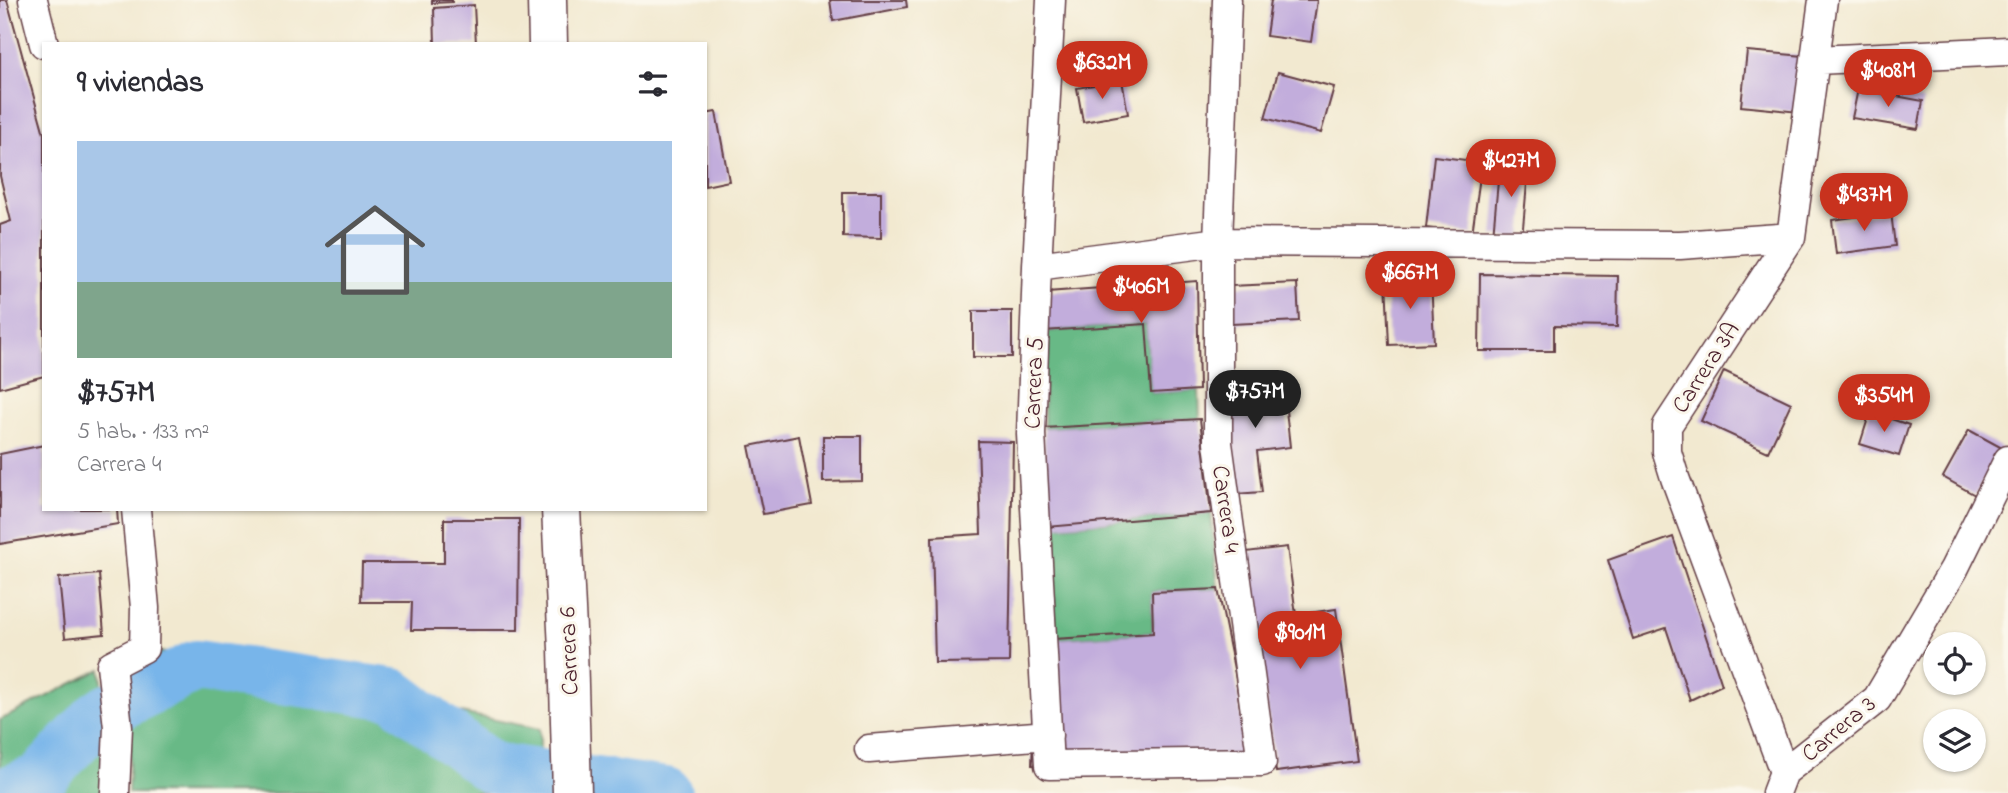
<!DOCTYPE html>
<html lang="es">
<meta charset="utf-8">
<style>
:root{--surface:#fff;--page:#f7f7f7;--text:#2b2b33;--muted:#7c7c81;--line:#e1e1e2;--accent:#c8321e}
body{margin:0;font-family:"Indie Flower",sans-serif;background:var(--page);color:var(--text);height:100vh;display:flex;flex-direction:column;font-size:26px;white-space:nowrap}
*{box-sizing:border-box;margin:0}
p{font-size:23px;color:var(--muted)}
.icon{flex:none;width:38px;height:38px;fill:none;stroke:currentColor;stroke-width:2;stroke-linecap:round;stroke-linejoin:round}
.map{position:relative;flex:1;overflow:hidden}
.sheet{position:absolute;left:42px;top:42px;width:665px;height:469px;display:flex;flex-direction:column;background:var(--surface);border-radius:0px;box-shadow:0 2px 5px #0004}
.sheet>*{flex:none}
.tools{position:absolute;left:1923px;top:632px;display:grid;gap:14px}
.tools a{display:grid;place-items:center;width:63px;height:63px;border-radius:50%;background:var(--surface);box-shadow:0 2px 5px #0004;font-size:35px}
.price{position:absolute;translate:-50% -60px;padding:0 16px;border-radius:24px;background:var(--accent);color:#fff;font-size:23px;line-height:46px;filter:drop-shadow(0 2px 4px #0008)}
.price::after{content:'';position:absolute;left:50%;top:42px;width:21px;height:16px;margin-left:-10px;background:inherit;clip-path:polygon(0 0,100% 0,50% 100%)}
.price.on{background:#222;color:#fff}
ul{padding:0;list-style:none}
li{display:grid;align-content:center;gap:14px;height:371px;padding:0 35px}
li+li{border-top:2px solid var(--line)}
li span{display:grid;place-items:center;height:217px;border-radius:0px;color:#555}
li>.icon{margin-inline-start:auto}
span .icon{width:126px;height:126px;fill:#fffc;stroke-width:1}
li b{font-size:30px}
h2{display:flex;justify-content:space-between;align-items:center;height:84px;padding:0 35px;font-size:30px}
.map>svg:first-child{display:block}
</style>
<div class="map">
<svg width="2008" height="793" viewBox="0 0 2008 793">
<rect width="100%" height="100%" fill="#fbf7ec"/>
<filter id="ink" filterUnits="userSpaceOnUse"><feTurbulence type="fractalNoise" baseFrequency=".0143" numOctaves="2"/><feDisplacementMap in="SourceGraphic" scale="14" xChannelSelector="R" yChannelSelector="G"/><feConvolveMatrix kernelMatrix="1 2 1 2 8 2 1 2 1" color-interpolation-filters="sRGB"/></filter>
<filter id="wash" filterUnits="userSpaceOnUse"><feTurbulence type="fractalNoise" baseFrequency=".00686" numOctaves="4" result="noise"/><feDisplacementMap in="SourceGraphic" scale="28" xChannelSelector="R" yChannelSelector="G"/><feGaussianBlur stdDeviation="1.57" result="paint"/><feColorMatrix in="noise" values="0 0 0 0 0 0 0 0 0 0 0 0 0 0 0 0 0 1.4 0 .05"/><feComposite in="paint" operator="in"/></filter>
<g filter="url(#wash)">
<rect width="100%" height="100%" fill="#f2e9d0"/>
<path fill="#68b986" stroke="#596c58" stroke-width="2" d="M 1146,324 L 1151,393 L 1199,390 L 1200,419 L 1044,428 L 1044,331 Z
M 1211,513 L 1218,589 L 1152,592 L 1153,633 L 1037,640 L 1047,527 Z
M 155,651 L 540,729 L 540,793 L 128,793 L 131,718 L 126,670 Z
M 101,669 L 106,727 L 103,793 L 0,793 L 0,720 Z"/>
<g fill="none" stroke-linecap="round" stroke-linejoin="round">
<path stroke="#78b5ea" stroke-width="52" d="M 5,793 L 40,779 L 100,714 L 196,666 L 393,694 L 491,768 L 666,793"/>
</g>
<g id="blocks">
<path fill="#c2addc" d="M 0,0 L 7,0 L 44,134 L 44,376 L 0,388 L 0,225 L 11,221 L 0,176 Z
M 432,0 L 452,0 L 452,2 L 432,3 Z
M 830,0 L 906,0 L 907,7 L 833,21 Z
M 1271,0 L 1317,0 L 1311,42 L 1266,36 Z
M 474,5 L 476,44 L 435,44 L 434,8 Z
M 1747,51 L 1804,56 L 1799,112 L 1741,106 Z
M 1278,72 L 1334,87 L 1321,133 L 1265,118 Z
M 1122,80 L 1128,114 L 1083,122 L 1077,88 Z
M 1858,89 L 1923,101 L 1918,129 L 1852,118 Z
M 716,112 L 729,181 L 705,186 L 705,114 Z
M 1434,156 L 1482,162 L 1472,234 L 1426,228 Z
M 1500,159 L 1529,162 L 1522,238 L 1493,236 Z
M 843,192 L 881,192 L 881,238 L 843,237 Z
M 1891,212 L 1895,246 L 1836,254 L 1832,220 Z
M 1480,274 L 1618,276 L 1617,327 L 1554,326 L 1554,351 L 1479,351 Z
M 1431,278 L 1434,343 L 1389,345 L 1386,280 Z
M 1197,281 L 1199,390 L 1151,393 L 1146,324 L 1044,331 L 1047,292 Z
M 1297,283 L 1299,321 L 1231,324 L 1230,286 Z
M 973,311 L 1012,311 L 1012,357 L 973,357 Z
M 1724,371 L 1791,403 L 1768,452 L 1701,421 Z
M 1283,383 L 1290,447 L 1257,451 L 1262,492 L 1235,494 L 1224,389 Z
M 1870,412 L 1909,425 L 1899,456 L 1860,444 Z
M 1200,419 L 1211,513 L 1047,527 L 1044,428 Z
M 1969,430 L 2002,448 L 1975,495 L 1943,477 Z
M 799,436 L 812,505 L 763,514 L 749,446 Z
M 823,436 L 862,436 L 862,481 L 823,482 Z
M 978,441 L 1013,442 L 1009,662 L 935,663 L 932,537 L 981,534 Z
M 44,445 L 44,509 L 117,509 L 118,524 L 0,544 L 0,454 Z
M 444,519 L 519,519 L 518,630 L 411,630 L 412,602 L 361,602 L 362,563 L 444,563 Z
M 1673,537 L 1722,685 L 1690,700 L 1666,628 L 1633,639 L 1608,560 Z
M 1287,547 L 1296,615 L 1336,609 L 1357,761 L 1276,772 L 1246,552 Z
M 99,574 L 104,634 L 65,638 L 59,578 Z
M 1218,589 L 1235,674 L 1250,774 L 1032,765 L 1037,640 L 1153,633 L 1152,592 Z"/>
</g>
</g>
<g filter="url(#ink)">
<use href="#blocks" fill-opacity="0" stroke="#633d44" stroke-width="2"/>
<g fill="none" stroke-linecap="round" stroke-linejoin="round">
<defs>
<path id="street" d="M 33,0 L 44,44
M 1051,0 L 1037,266 L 1031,434 L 1049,765 L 1262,762 L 1218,443 L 1218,242 L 1227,0
M 1816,60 L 2008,51
M 1037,266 L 1218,242 L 1680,245 L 1791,237
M 869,749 L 1048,735
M 1784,772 L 1675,478 L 1667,452 L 1667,426 L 1791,237 L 1823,0
M 115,793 L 118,727 L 111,665 L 144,648 L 145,608 L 136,509
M 1776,793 L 1784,772 L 1877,699 L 1954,569 L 2008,460"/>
<path id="primary" d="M 547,0 L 548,44
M 561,509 L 568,649 L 572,793"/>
</defs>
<use href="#street" stroke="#633d44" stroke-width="31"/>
<use href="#primary" stroke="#633d44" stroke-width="41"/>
<use href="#street" stroke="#fff" stroke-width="28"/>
<use href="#primary" stroke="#fff" stroke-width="38"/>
</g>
</g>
<g text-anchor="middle" stroke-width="6" stroke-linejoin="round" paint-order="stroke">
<g font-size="24" fill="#4a1f2b" stroke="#fbf7ec">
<text transform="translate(1705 367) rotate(-57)" y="8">Carrera 3A</text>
<text transform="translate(1033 383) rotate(-88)" y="8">Carrera 5</text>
<text transform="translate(1227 509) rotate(82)" y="8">Carrera 4</text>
<text transform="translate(568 651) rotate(-92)" y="8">Carrera 6</text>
<text transform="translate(1838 728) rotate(-40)" y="8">Carrera 3</text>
</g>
</g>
</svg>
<div class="tools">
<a><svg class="icon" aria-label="locate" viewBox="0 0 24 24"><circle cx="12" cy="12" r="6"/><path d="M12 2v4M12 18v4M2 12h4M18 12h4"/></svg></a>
<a><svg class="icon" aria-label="layers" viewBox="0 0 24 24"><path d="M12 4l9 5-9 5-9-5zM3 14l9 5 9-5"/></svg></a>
</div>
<b class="price" style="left:1102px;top:101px">$632M</b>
<b class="price" style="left:1888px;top:109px">$408M</b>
<b class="price" style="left:1511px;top:199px">$427M</b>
<b class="price" style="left:1864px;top:233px">$437M</b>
<b class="price" style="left:1410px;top:311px">$667M</b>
<b class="price" style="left:1141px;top:325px">$406M</b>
<b class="price on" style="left:1255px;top:430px">$757M</b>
<b class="price" style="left:1884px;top:434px">$354M</b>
<b class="price" style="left:1300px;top:671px">$901M</b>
<section class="sheet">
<h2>9 viviendas<svg class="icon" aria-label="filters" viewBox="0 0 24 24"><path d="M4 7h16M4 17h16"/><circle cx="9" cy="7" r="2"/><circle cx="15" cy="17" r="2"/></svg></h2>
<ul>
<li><span style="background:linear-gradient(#a9c7e8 65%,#7fa58c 0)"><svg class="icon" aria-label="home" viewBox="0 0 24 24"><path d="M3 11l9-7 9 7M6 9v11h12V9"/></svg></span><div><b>$757M</b><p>5 hab. · 133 m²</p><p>Carrera 4</p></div></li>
</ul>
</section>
</div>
